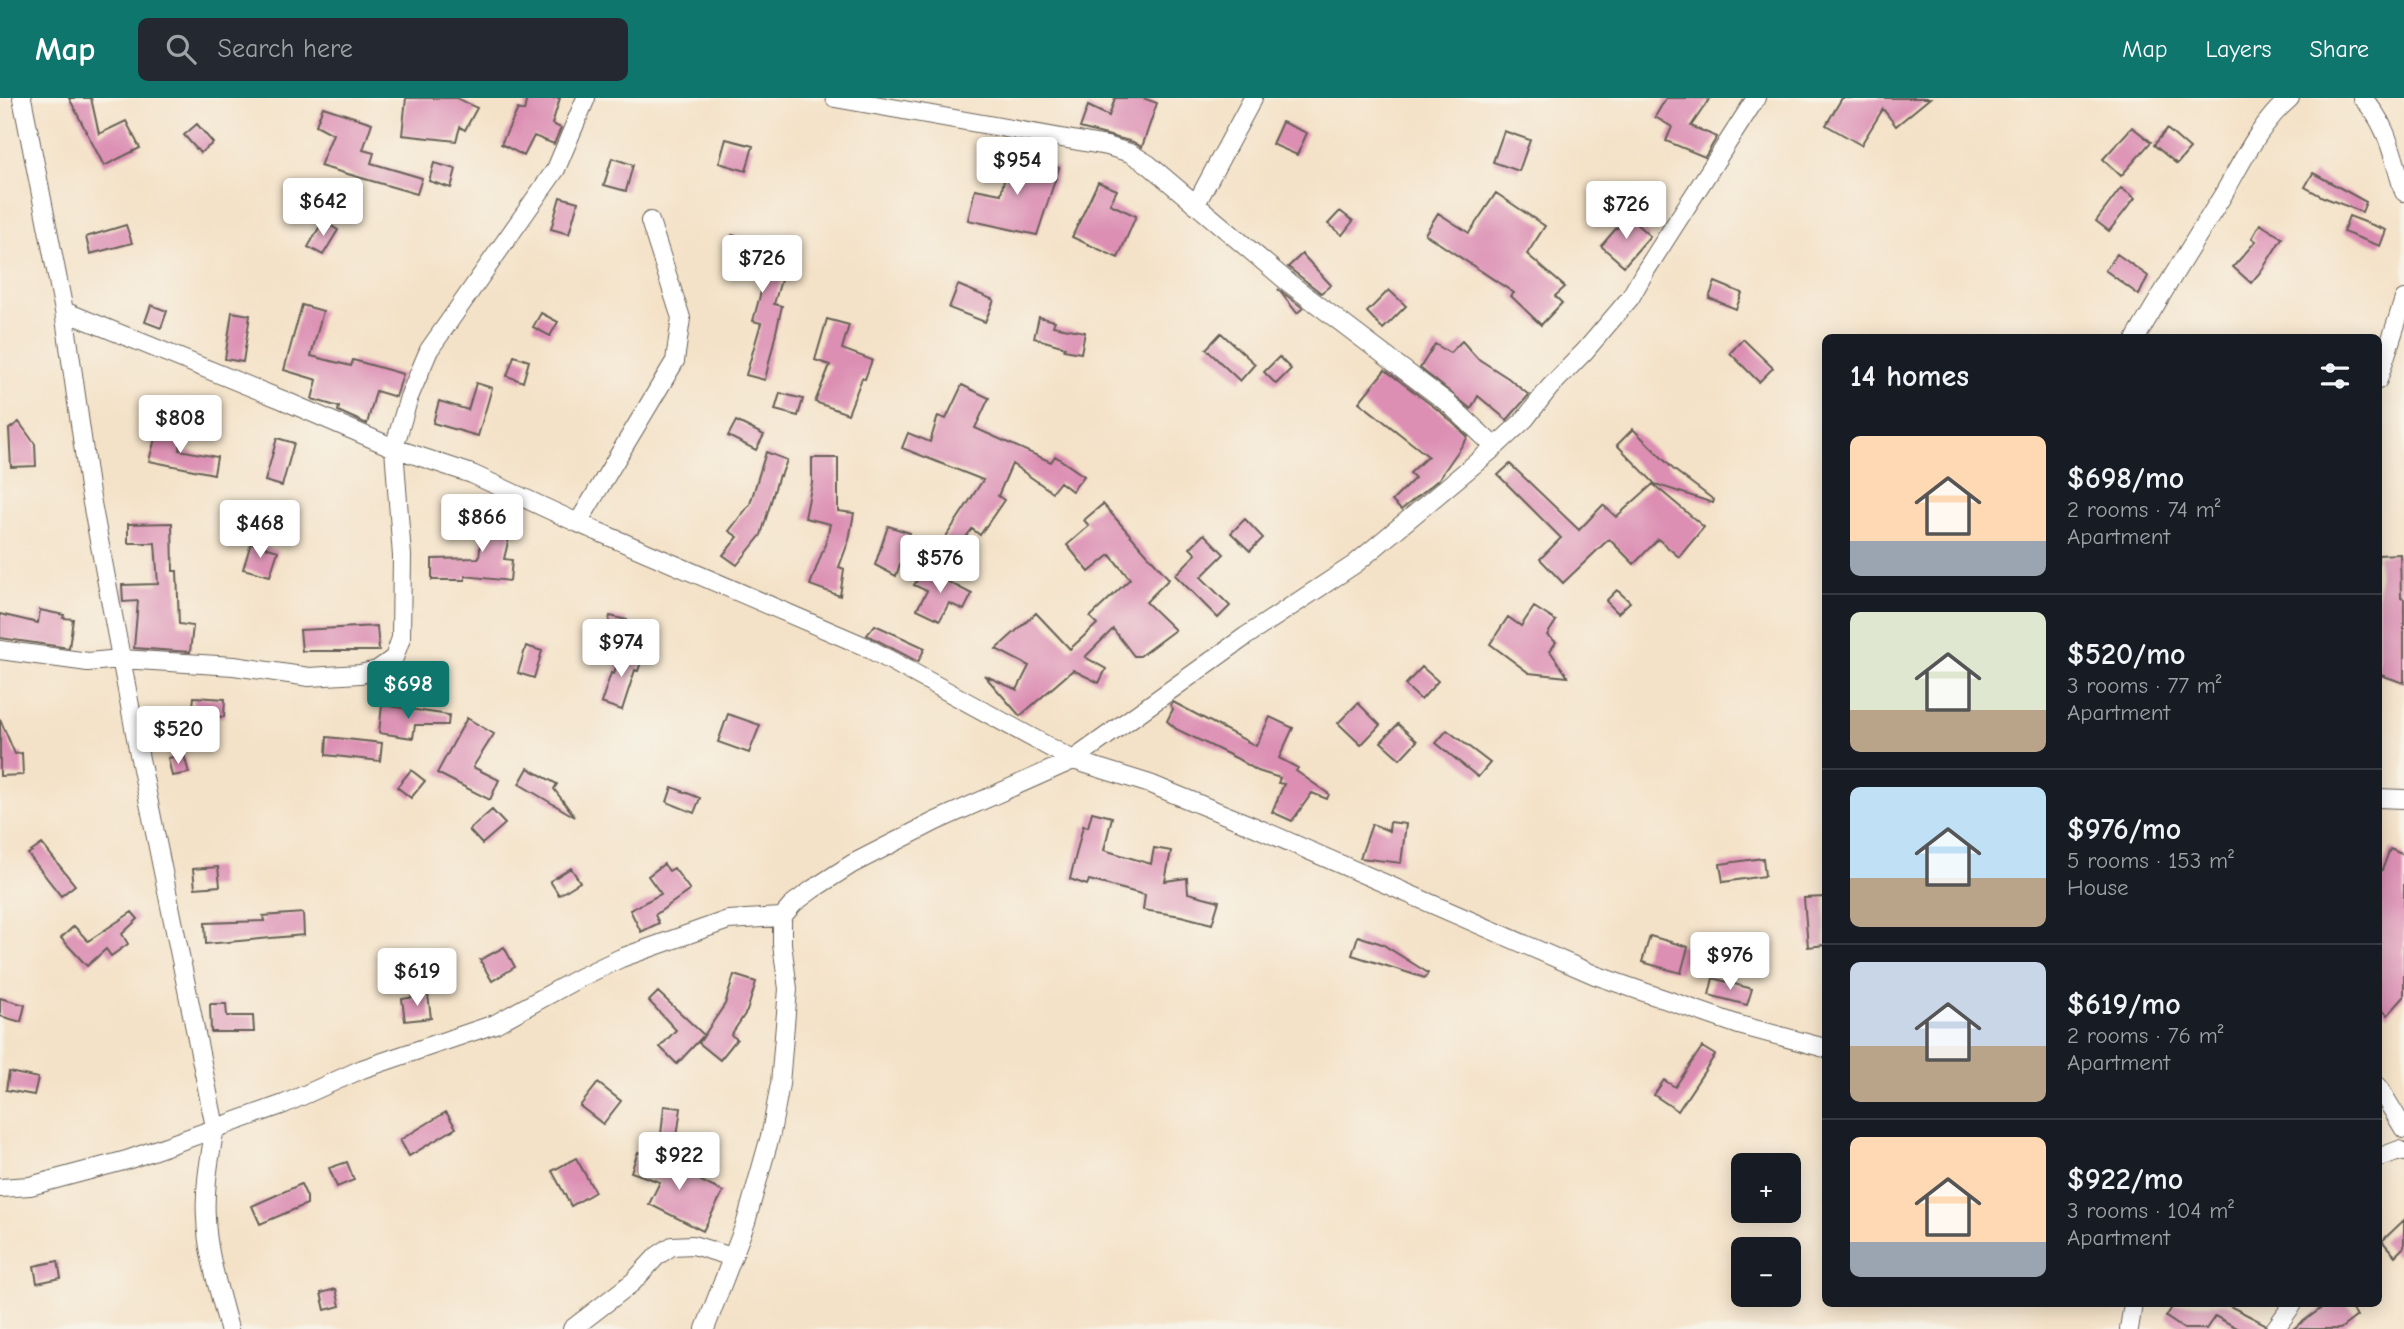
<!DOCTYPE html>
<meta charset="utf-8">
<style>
:root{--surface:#171b24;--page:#242831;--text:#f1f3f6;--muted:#9ea1a6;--line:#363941;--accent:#0f766e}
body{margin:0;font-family:"Comic Neue",sans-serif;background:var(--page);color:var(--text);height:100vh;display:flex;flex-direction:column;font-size:26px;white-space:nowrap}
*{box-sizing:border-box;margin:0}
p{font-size:23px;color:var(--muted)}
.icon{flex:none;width:38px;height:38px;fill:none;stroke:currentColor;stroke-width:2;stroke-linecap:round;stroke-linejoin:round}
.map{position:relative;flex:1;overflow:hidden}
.panel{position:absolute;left:1822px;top:236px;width:560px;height:973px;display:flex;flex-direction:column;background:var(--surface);border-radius:10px;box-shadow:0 4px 18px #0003}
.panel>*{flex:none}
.controls{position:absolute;left:1731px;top:1055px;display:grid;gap:14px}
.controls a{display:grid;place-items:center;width:70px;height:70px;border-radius:10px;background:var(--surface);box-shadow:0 4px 18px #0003;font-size:35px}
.price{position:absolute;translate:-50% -60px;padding:0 16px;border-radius:7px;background:#fff;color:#222;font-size:23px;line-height:46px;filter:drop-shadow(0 2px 4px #0008)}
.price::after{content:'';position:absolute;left:50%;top:42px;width:21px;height:16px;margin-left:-10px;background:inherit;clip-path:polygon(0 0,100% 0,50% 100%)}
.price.on{background:var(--accent);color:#fff}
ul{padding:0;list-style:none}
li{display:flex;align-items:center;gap:21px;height:175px;padding:0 28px}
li+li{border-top:2px solid var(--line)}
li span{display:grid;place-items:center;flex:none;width:196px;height:140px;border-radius:10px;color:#555}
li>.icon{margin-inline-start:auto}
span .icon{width:84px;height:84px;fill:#fffc;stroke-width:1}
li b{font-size:30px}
h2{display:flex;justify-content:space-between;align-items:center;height:84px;padding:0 28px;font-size:30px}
header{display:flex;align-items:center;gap:42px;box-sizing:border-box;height:98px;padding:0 35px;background:var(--accent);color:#fff}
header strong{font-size:33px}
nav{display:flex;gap:38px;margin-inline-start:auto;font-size:24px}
.search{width:490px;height:63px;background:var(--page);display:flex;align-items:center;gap:18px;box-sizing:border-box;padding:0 24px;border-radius:10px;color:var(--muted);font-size:26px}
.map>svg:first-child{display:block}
</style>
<header>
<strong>Map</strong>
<div class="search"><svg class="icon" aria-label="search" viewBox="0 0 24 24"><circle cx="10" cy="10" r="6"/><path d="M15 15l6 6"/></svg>Search here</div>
<nav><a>Map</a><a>Layers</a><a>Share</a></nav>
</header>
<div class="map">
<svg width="2404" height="1231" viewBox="0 0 2404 1231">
<rect width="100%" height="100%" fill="#f7f3e8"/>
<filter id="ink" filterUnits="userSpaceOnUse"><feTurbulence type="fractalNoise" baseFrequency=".0143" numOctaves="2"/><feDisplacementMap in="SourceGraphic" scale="14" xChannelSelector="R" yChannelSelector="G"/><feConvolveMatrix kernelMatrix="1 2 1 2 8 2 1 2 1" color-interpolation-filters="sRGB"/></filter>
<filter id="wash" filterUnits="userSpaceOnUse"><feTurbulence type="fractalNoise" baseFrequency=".00686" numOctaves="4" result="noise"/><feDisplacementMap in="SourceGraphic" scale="28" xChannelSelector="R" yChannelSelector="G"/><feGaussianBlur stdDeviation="1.57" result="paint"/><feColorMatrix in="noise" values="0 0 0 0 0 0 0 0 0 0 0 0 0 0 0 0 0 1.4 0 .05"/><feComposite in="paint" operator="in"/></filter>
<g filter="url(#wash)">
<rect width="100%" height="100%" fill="#f4e2c8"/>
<g id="blocks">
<path fill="#dc8eb3" d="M 69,0 L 91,0 L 99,36 L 126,23 L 140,50 L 104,68 Z
M 406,0 L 457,0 L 477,10 L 465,32 L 460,29 L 456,43 L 402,37 Z
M 527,0 L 560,0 L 552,26 L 561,30 L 554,46 L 534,38 L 524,58 L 501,46 L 518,11 L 524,13 Z
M 1115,0 L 1143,0 L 1157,5 L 1142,49 L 1133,44 L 1080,30 L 1088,8 L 1109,18 Z
M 1666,0 L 1710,0 L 1691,28 L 1717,39 L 1705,59 L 1666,43 L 1672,29 L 1655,19 Z
M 1842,0 L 1930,0 L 1896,28 L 1883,11 L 1861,47 L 1826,27 Z
M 323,9 L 372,25 L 363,52 L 374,55 L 371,65 L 422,80 L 417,96 L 320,68 L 333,36 L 316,27 Z
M 1282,24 L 1307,35 L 1297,57 L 1272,46 Z
M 197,26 L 213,45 L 200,55 L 184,37 Z
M 2132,29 L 2151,44 L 2121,78 L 2103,61 Z
M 2167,31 L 2190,51 L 2177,66 L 2154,47 Z
M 1504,33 L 1530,42 L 1519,73 L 1493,64 Z
M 726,41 L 753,48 L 746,73 L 719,65 Z
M 1010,54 L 1059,70 L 1037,137 L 968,122 L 975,91 L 1001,96 Z
M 612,60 L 633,67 L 626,93 L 604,87 Z
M 434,65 L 456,71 L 451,90 L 429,83 Z
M 2313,75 L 2366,104 L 2362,114 L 2323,99 L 2305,89 Z
M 1098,84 L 1117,92 L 1110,106 L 1136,118 L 1118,160 L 1072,139 Z
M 2121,90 L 2135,100 L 2109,133 L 2096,123 Z
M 1496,95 L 1545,128 L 1527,156 L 1565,189 L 1555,198 L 1562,205 L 1541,227 L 1511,198 L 1514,195 L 1425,136 L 1438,115 L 1469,135 Z
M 560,99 L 578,104 L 569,136 L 551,131 Z
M 1340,113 L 1353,123 L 1342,137 L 1328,126 Z
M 1627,118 L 1650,138 L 1624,168 L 1601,148 Z
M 2349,118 L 2386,132 L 2380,148 L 2343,134 Z
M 323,123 L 338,132 L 323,157 L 308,149 Z
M 2260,126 L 2282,140 L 2262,172 L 2251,185 L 2233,169 L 2256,143 L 2252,140 Z
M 126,127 L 132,145 L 90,156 L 86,139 Z
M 732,137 L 790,151 L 774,206 L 782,208 L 765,282 L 746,277 L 761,225 L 753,223 L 767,172 L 725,161 Z
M 1302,156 L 1331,187 L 1321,195 L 1288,169 Z
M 2117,156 L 2148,178 L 2139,197 L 2105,172 Z
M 1715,184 L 1742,195 L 1736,211 L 1709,200 Z
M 958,187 L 994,202 L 985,224 L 949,210 Z
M 1278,191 L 1282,194 L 1303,210 L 1297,215 Z
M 1389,192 L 1406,208 L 1383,231 L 1367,214 Z
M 151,207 L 167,213 L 161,230 L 145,224 Z
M 302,207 L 323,213 L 311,258 L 351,268 L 353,262 L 403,276 L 396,299 L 376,293 L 367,326 L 338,313 L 339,309 L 312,301 L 317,282 L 284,272 Z
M 232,214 L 250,217 L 243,264 L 225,261 Z
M 541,215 L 558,224 L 550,238 L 533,229 Z
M 1039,219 L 1055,223 L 1053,228 L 1085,234 L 1081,255 L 1064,252 L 1065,249 L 1034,240 Z
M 827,221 L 849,227 L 842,251 L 872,262 L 865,281 L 862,280 L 848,316 L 815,304 L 830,267 L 815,262 Z
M 1221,235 L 1255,266 L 1240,283 L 1206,251 Z
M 1743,241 L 1773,270 L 1759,284 L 1730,255 Z
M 1462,243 L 1477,260 L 1508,280 L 1529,297 L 1507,322 L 1478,298 L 1471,311 L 1420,270 L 1435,246 L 1450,255 Z
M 514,258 L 529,263 L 523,284 L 507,278 Z
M 1279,259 L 1291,271 L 1276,286 L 1264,274 Z
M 1385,272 L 1442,315 L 1468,339 L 1438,382 L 1401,412 L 1392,403 L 1415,380 L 1410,375 L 1428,358 L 1359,304 Z
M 476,285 L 492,290 L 478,338 L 433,325 L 439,303 L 468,312 Z
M 962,287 L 989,300 L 975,330 L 1051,364 L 1055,358 L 1084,378 L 1072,393 L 1060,384 L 1052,394 L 1012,366 L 998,398 L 1004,402 L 980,437 L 972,431 L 954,455 L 941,446 L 983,382 L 902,350 L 908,335 L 930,344 L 938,318 L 946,321 Z
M 780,295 L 803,301 L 798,318 L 775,312 Z
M 736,323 L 764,337 L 756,352 L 728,338 Z
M 19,324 L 35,346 L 36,368 L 11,369 L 9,331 Z
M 1633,331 L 1673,371 L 1714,402 L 1713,405 L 1655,386 L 1617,347 Z
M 157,333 L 182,340 L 179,352 L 217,359 L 214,376 L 149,363 Z
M 277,340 L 294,345 L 282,388 L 265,383 Z
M 766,354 L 787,362 L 781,378 L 779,377 L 761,437 L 737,467 L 723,457 L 738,439 L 729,433 L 750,406 Z
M 812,360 L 838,360 L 838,413 L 854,415 L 849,442 L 839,469 L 844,471 L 840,498 L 810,487 L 826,444 L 830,426 L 805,420 L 812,385 Z
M 1510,366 L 1579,432 L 1603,407 L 1616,419 L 1653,386 L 1704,429 L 1679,459 L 1658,441 L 1634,466 L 1609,441 L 1563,485 L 1540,461 L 1561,440 L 1498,377 Z
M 1103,406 L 1169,481 L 1146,504 L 1175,532 L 1140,558 L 1134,558 L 1113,531 L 1085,559 L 1106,571 L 1099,585 L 1073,572 L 1020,618 L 984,577 L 1017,592 L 1029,568 L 996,551 L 1036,515 L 1070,551 L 1097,526 L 1090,519 L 1130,481 L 1110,457 L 1089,474 L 1067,447 L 1089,428 L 1084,422 Z
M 494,409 L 515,415 L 504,461 L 512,462 L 510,483 L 465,478 L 465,482 L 432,482 L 432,461 L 479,460 L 482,431 L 488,432 Z
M 1245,421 L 1263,440 L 1250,453 L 1231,435 Z
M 172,425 L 173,473 L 177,473 L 179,526 L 193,528 L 190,554 L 134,550 L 138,503 L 123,504 L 122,487 L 158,486 L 155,445 L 128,445 L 128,426 Z
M 888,428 L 910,435 L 896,478 L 875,467 Z
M 1204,436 L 1224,456 L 1201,479 L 1230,508 L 1218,520 L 1175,477 L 1196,456 L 1190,450 Z
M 251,445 L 278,453 L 270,478 L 243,471 Z
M 2400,456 L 2401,500 L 2404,501 L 2404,585 L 2378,576 L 2378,457 Z
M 923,474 L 929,474 L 972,496 L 964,512 L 949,505 L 940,522 L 917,511 L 927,493 L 914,487 Z
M 1617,492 L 1630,504 L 1618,515 L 1606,503 Z
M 1534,509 L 1556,523 L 1547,537 L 1556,544 L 1550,553 L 1568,579 L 1529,575 L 1490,546 L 1508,519 L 1521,528 Z
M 40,512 L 64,517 L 63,520 L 73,521 L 69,550 L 0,540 L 0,516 L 38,525 Z
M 610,518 L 627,522 L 621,544 L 605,540 Z
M 875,527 L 925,550 L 918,564 L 867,537 Z
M 377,528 L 379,553 L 302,553 L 300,532 Z
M 526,548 L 542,553 L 534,580 L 518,575 Z
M 621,551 L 643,558 L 638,573 L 635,572 L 622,612 L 601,605 L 611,575 L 614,576 Z
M 1422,569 L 1438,583 L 1421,602 L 1405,587 Z
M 194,599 L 225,601 L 224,619 L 192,617 Z
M 1173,604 L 1256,648 L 1270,619 L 1293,630 L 1279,660 L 1298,670 L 1296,673 L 1329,696 L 1327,701 L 1312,695 L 1292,723 L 1272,714 L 1284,686 L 1278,685 L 1280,680 L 1258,673 L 1236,660 L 1176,631 L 1167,623 L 1173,611 L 1170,607 Z
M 1358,605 L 1380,627 L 1361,647 L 1338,625 Z
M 382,607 L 449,617 L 448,627 L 415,627 L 413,640 L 379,635 Z
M 728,616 L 760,627 L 749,655 L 718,644 Z
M 467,620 L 494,636 L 473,669 L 499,682 L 490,702 L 437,675 Z
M 0,621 L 15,656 L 22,655 L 23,677 L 0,678 Z
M 1398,626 L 1417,643 L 1400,661 L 1381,644 Z
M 1447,632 L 1490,665 L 1478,679 L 1436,645 Z
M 327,639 L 382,645 L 380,663 L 326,657 Z
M 184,657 L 189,675 L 172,678 L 168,660 Z
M 528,670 L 557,686 L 554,691 L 575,719 L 519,686 Z
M 411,672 L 425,683 L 411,700 L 397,689 Z
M 672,689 L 700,700 L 694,715 L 667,704 Z
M 492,712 L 505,726 L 482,746 L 469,732 Z
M 1092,714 L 1112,719 L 1104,752 L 1151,766 L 1154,750 L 1171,753 L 1165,783 L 1187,780 L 1188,795 L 1219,803 L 1212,826 L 1181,818 L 1143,812 L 1145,797 L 1089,782 L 1087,787 L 1070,781 L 1083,728 L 1088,729 Z
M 1390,724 L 1406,726 L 1401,765 L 1360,760 L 1372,726 L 1389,733 Z
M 42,746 L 75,787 L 61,798 L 28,756 Z
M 2390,751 L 2404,757 L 2404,899 L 2388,917 L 2378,909 L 2378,771 L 2382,772 Z
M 1763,760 L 1765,778 L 1723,784 L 1720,766 Z
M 664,766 L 669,773 L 674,770 L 690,792 L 655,817 L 659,825 L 641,834 L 630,812 L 661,796 L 648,778 Z
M 218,769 L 220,788 L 195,790 L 193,771 Z
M 571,770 L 580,784 L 559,797 L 550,783 Z
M 1825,799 L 1825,847 L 1808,849 L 1804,800 Z
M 132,814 L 138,821 L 122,836 L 128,846 L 111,858 L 106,851 L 87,868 L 61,840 L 74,828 L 88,843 Z
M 303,815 L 304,837 L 206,846 L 205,825 L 264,823 L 263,818 Z
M 1358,838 L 1382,846 L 1428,875 L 1425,880 L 1352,857 Z
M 1650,838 L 1688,849 L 1681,875 L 1642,864 Z
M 504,849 L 515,869 L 492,883 L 480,862 Z
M 734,877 L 756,884 L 747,913 L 731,937 L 737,941 L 720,962 L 699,945 L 725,906 Z
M 1713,880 L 1752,891 L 1747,907 L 1709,897 Z
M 658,894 L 704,937 L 677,966 L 660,949 L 676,932 L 649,903 Z
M 428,897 L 431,920 L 405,923 L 402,901 Z
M 0,900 L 25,907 L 21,924 L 0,918 Z
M 210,906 L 226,906 L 227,918 L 253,918 L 254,934 L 211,934 Z
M 1702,949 L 1715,957 L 1678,1013 L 1654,997 L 1664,982 L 1675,989 Z
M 9,974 L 38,980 L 34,997 L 6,992 Z
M 598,985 L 621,1003 L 603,1026 L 580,1008 Z
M 664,1008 L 681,1010 L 677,1039 L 661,1037 Z
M 446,1014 L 456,1030 L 409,1058 L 400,1042 Z
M 638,1054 L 662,1063 L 723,1094 L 703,1133 L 649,1106 L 660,1084 L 631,1074 Z
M 576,1060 L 595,1094 L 571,1108 L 552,1073 Z
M 347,1064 L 354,1082 L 337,1089 L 329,1070 Z
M 301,1086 L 307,1099 L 307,1106 L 260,1126 L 252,1108 Z
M 2404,1122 L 2404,1149 L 2395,1158 L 2382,1143 Z
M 58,1163 L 61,1180 L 37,1185 L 34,1168 Z
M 336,1191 L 340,1208 L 325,1212 L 321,1195 Z
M 2174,1206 L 2226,1206 L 2265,1226 L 2264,1231 L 2239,1231 L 2215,1218 L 2206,1231 L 2184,1231 L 2166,1219 Z
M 2327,1206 L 2347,1206 L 2357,1218 L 2340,1231 L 2293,1231 Z"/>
</g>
</g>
<g filter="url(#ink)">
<use href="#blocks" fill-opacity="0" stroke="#686158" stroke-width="2"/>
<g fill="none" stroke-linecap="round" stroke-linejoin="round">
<defs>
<path id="street" d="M 22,0 L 64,213 L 89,389 L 139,656 L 215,1029 C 210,1059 204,1089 206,1120 C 207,1157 220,1195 229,1231
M 835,0 L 1107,48 L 1130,55 L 1148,66 L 1289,185 L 1449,306 L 1495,349
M 2362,0 C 2388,25 2393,60 2404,94
M 1196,106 L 1253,0
M 64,213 L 283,302 L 394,350 L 472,376 L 578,425 L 864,548 L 1073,662 L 1150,686 L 1255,729 L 1595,877 L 1739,927 L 1825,950
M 2136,240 C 2164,191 2194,144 2223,97 C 2242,64 2260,25 2290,0
M 2378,282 L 2404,201
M 578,425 L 675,263 L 681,220 L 650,123
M 0,552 L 88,564 L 121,561 L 234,568 L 309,579 L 360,576 L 377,572 L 394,560 L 401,540 L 402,458 L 394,350 L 409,299 L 429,252 L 556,71 L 586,0
M 2378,700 L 2404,701
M 2378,988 L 2404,1031
M 2378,1060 L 2399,1052 L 2404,1054
M 0,1090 L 30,1088 L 127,1062 L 284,1006 L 362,971 L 495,926 L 579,880 L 621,860 L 728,822 L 782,819
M 572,1231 L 633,1184 L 657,1158 L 672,1148 L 693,1147 L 732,1159
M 705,1231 L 746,1124 L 771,1035 L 780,986 L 788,891 L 782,846 L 782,819 L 794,805 L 813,791 L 852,766 L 936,723 L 1073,662 L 1246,538 L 1355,466 L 1495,349 L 1525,321 L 1550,289 L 1585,253 L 1630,200 L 1644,175 L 1756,0
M 2129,1231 L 2133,1206
M 2275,1231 L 2293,1206"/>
</defs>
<use href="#street" stroke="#686158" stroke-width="20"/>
<use href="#street" stroke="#fff" stroke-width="18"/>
</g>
</g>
</svg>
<div class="controls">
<a>+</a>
<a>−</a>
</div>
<b class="price" style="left:1017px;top:99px">$954</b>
<b class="price" style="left:323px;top:140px">$642</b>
<b class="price" style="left:1626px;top:143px">$726</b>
<b class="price" style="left:762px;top:197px">$726</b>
<b class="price" style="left:180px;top:357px">$808</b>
<b class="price" style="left:482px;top:456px">$866</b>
<b class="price" style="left:260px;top:462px">$468</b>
<b class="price" style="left:940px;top:497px">$576</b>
<b class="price" style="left:621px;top:581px">$974</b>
<b class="price on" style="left:408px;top:623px">$698</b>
<b class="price" style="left:178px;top:668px">$520</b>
<b class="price" style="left:1730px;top:894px">$976</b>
<b class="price" style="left:417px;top:910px">$619</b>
<b class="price" style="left:679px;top:1094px">$922</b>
<section class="panel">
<h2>14 homes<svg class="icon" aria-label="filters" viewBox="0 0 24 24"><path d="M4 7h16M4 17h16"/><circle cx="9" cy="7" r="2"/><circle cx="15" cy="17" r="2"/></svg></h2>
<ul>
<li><span style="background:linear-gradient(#ffd9b3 75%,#9aa5b1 0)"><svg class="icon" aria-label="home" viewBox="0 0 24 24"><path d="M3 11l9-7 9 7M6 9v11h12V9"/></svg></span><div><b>$698/mo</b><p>2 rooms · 74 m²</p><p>Apartment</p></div></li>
<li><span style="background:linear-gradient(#dfe7d0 70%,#b9a48a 0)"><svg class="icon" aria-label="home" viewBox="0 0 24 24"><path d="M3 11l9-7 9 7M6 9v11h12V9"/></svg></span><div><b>$520/mo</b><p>3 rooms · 77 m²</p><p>Apartment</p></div></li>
<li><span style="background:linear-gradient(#bfe0f5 65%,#b9a48a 0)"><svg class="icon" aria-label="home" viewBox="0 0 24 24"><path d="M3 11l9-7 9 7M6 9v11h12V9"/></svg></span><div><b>$976/mo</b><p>5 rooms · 153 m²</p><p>House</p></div></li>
<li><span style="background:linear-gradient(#c9d6e8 60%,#b9a48a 0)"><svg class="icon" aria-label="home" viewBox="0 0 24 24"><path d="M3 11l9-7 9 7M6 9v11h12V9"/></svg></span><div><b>$619/mo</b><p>2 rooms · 76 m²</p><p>Apartment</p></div></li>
<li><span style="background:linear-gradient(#ffd9b3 75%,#9aa5b1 0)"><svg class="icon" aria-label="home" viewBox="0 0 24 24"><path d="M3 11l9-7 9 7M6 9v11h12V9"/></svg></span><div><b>$922/mo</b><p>3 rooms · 104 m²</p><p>Apartment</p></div></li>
</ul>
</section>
</div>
